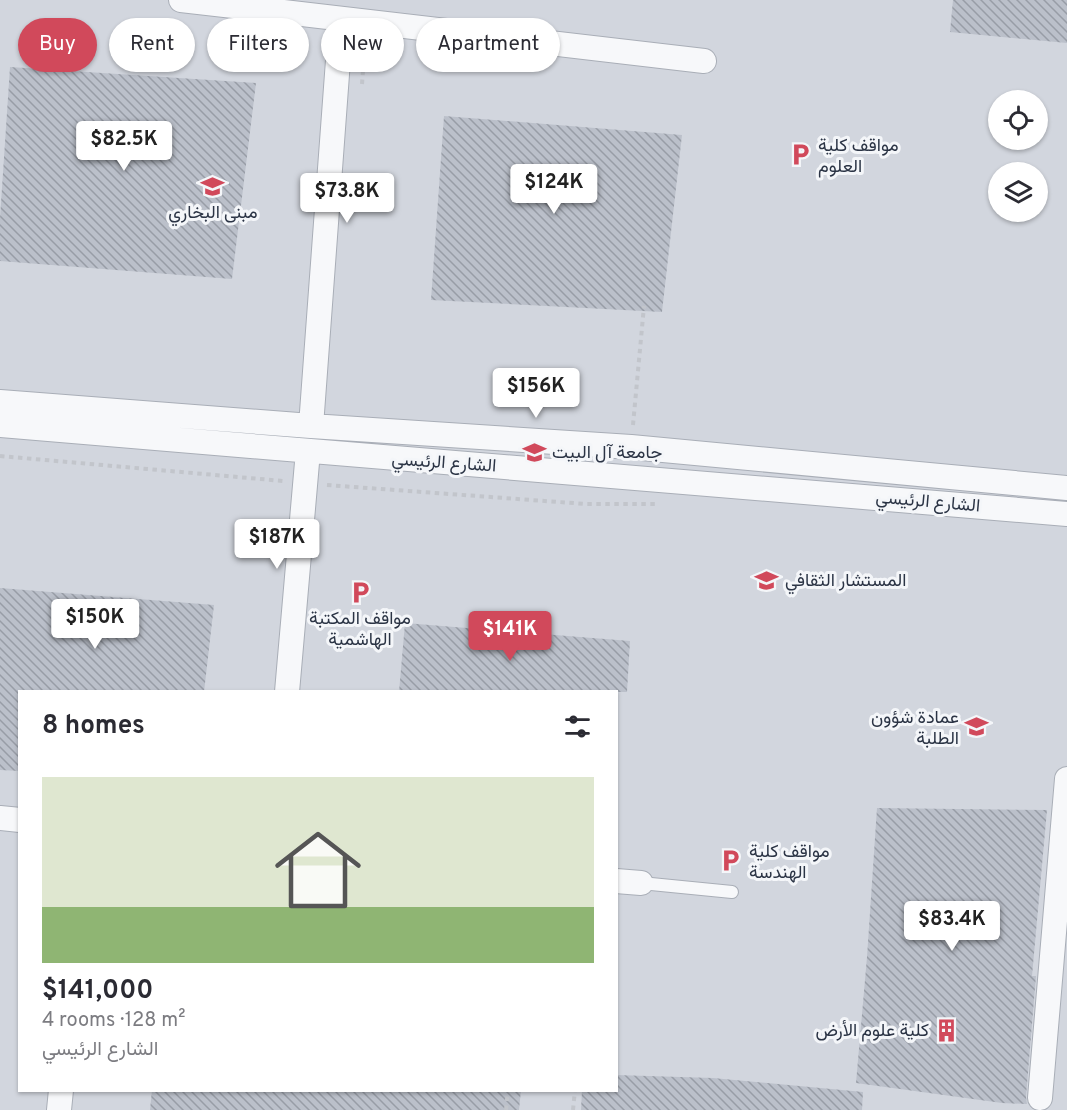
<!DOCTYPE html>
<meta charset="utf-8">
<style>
:root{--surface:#fff;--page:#f2f2f3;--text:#2b2b33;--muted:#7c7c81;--line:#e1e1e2;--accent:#d1495b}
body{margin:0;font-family:Overpass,Vazirmatn,sans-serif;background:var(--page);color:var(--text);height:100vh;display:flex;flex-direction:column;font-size:22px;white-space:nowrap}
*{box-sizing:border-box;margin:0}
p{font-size:20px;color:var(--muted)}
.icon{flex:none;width:33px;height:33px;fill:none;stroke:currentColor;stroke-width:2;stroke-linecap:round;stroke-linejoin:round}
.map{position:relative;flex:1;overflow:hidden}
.sheet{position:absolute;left:18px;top:690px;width:600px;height:402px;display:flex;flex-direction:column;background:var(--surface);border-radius:0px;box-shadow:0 2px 4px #0004}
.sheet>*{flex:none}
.hud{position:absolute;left:18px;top:18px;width:600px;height:54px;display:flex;gap:12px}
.fabs{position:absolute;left:988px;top:90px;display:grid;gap:12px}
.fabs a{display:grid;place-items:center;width:60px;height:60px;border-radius:50%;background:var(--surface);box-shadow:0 2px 4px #0004;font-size:30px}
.price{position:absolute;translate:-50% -51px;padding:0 14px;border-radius:6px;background:#fff;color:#222;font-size:20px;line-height:39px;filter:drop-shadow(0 2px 3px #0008)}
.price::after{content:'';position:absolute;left:50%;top:36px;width:18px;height:14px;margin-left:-9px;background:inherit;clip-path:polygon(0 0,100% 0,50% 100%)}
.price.on{background:var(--accent);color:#fff}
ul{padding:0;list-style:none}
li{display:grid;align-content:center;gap:12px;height:318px;padding:0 24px}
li+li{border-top:2px solid var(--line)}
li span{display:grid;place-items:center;height:186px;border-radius:0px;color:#555}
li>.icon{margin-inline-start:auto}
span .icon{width:108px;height:108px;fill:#fffc;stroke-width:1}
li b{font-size:26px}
h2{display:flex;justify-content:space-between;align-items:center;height:72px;padding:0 24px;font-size:26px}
.chip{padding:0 21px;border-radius:27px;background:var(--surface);box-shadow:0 2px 4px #0004;font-size:21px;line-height:54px}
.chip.on{background:var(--accent);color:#fff}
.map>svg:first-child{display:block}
</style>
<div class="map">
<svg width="1067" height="1110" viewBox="0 0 1067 1110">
<defs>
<pattern id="building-back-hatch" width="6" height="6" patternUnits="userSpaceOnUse" patternTransform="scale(1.5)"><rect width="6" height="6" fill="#bbc0ca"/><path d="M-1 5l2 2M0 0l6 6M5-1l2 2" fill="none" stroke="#989da6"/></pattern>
</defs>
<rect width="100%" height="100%" fill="#e4e7ec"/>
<path fill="#d2d6de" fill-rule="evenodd" d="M 0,0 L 1067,0 L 1067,1110 L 0,1110 ZM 999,100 L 1038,100 L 1038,140 L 999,140 ZM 999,172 L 1038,172 L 1038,212 L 999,212 ZM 20,692 L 616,692 L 616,1090 L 20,1090 Z"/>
<path fill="url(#building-back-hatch)" d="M 953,0 L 1067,0 L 1067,43 L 950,32 Z
M 10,67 L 256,83 L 232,279 L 0,261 L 0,218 Z
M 444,116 L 682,135 L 662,312 L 431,300 Z
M 0,588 L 214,605 L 204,692 L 20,692 L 20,771 L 0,770 Z
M 405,623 L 630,641 L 627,692 L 399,692 Z
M 877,808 L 1047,810 L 1032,976 L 1036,976 L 1026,1097 L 1027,1104 L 1002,1103 L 856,1083 L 867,957 Z
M 616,1075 L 713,1078 L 863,1092 L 862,1110 L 581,1110 L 582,1090 L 616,1090 Z
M 152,1090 L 521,1090 L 519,1110 L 150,1110 Z"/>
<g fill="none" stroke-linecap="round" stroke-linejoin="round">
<defs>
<path id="lane" d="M 641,883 L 732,892"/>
<path id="street" d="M 181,0 L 704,61
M 0,402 L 311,426 L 631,447 L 1067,488
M 0,425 C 356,455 712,482 1067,514
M 311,426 L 341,20
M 287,692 L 308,451
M 0,818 L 20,820
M 616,881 L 641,883
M 1040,1098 L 1067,779
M 59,1110 L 61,1090"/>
</defs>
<use href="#lane" stroke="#a9aeb7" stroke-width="14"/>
<use href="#street" stroke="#a9aeb7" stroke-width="26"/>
<path stroke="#c2c5cb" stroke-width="4" stroke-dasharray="4.5 4.5" stroke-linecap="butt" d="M 362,84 L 365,44
M 633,425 L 644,306
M 0,456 L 283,481
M 327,485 L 586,504 L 657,504
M 506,1110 L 508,1090
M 573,1110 L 575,1090"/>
<use href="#lane" stroke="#f7f8fa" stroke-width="12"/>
<use href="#street" stroke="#f7f8fa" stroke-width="24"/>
</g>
<defs>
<symbol id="parking-bare" viewBox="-9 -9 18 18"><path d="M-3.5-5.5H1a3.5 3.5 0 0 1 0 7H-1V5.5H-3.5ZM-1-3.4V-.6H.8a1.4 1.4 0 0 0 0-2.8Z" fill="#d1495b" stroke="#f4f6f9" stroke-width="2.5" paint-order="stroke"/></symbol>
<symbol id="university-bare" viewBox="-9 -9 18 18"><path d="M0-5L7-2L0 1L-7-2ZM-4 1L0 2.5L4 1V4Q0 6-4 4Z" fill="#d1495b" stroke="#f4f6f9" stroke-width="2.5" paint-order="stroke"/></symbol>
<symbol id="building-bare" viewBox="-9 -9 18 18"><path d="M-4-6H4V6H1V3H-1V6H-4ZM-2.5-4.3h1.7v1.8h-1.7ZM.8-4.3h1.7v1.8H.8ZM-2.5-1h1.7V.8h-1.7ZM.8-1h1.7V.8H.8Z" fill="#d1495b" stroke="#f4f6f9" stroke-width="2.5" paint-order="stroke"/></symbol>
</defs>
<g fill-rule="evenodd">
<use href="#parking-bare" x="784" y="138" width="33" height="33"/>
<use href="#university-bare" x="196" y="170" width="33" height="33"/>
<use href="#university-bare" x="518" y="436" width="33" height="33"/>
<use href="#university-bare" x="750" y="564" width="33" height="33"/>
<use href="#parking-bare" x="344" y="576" width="33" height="33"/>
<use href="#university-bare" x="960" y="710" width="33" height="33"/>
<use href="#parking-bare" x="714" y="844" width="33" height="33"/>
<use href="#building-bare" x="930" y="1014" width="33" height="33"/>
</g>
<g text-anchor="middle" stroke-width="6" stroke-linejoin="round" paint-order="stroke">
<g font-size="18" fill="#2b3445" stroke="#f4f6f9" text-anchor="start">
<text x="818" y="151">مواقف كلية<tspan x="818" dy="21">العلوم</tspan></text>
<text x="213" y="218" text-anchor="middle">مبنى البخاري</text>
<text x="552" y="458">جامعة آل البيت</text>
<text x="785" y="586">المستشار الثقافي</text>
<text x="360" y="624" text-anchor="middle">مواقف المكتبة<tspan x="360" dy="21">الهاشمية</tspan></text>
<text x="959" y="723" text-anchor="end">عمادة شؤون<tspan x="959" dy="21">الطلبة</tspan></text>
<text x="749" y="857">مواقف كلية<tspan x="749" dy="21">الهندسة</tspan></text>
<text x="929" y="1036" text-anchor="end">كلية علوم الأرض</text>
</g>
<g font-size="18" fill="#2b3445" stroke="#f4f6f9">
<text transform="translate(444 462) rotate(4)" y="6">الشارع الرئيسي</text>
<text transform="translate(928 501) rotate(5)" y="6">الشارع الرئيسي</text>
</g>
</g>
</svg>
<div class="fabs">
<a><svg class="icon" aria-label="locate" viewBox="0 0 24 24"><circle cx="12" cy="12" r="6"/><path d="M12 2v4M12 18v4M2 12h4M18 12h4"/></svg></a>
<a><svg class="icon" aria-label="layers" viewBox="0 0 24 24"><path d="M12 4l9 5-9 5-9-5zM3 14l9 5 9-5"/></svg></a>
</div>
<b class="price" style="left:124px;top:172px">$82.5K</b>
<b class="price" style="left:554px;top:215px">$124K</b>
<b class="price" style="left:347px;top:224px">$73.8K</b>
<b class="price" style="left:536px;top:419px">$156K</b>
<b class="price" style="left:277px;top:570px">$187K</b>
<b class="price" style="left:95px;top:650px">$150K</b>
<b class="price on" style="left:510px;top:662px">$141K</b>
<b class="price" style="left:952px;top:952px">$83.4K</b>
<div class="hud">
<a class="chip on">Buy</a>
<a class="chip">Rent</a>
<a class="chip">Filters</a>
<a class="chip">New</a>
<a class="chip">Apartment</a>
</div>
<section class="sheet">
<h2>8 homes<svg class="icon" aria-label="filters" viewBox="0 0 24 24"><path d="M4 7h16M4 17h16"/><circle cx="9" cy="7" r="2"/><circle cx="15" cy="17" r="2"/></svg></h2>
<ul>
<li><span style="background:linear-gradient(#dfe7d0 70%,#8fb573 0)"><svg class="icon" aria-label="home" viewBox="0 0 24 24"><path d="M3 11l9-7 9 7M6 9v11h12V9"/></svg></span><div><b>$141,000</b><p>4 rooms · 128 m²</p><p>الشارع الرئيسي</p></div></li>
</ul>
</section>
</div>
